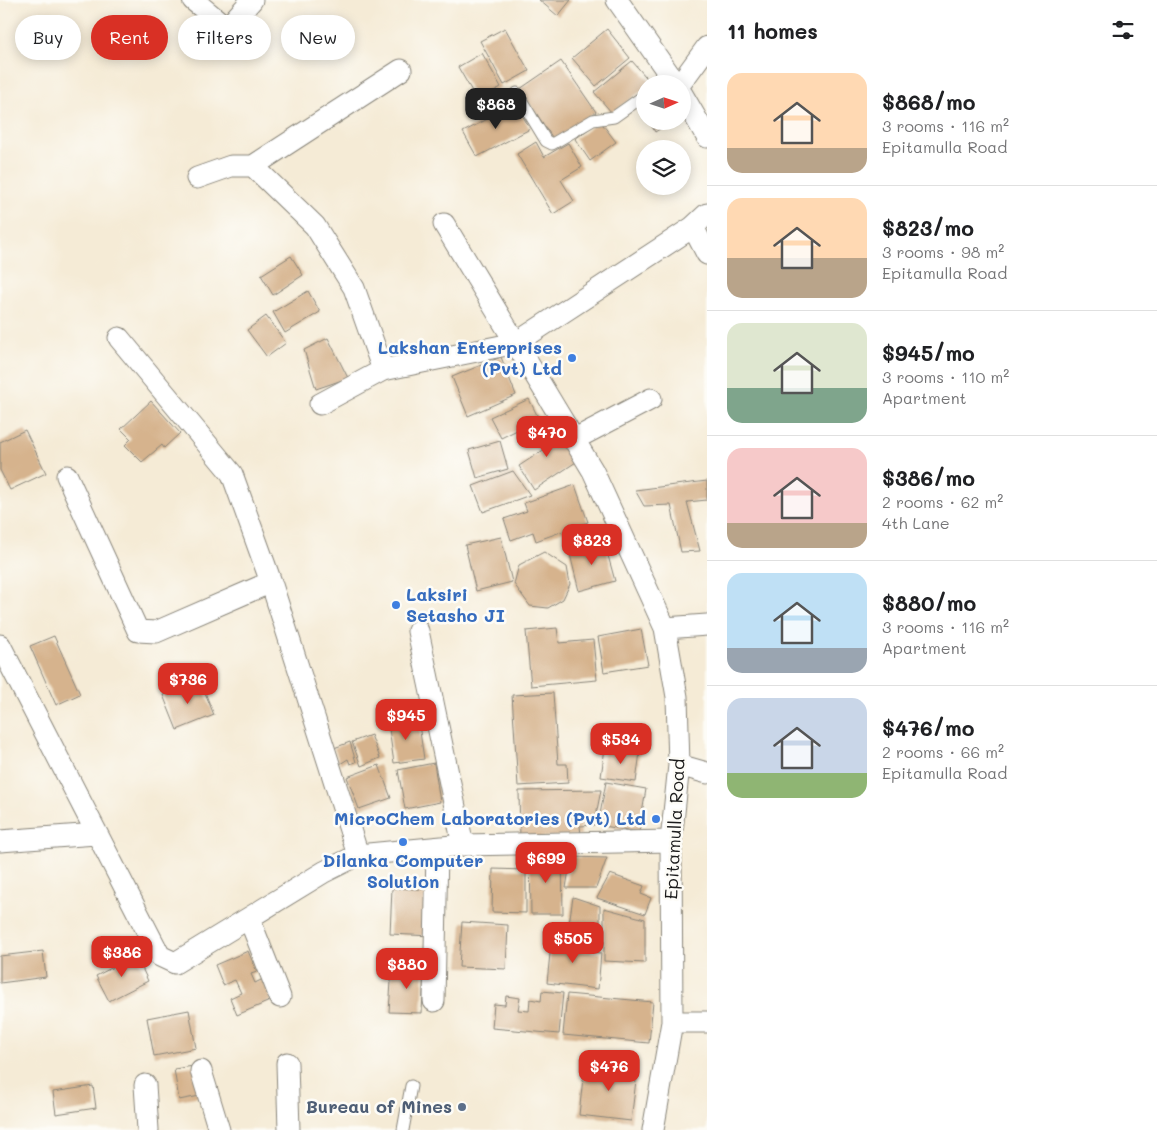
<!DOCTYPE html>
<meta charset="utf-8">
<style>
:root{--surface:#fff;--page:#f2f2f2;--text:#202124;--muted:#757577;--line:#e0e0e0;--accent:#d93025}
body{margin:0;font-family:Mali,sans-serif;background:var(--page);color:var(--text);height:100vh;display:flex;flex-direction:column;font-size:19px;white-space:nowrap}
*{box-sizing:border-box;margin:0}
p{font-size:16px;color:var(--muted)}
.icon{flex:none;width:28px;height:28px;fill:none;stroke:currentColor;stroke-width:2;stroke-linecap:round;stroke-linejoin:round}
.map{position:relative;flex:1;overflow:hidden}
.side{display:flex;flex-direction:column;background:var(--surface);width:450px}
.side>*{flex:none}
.banner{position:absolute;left:15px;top:15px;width:475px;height:45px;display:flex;gap:10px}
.needle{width:32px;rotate:87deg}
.tools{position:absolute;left:636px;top:75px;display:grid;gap:10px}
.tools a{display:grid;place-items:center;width:55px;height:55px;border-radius:50%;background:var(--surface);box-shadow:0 2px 12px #0003;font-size:25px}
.price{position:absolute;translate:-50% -42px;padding:0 11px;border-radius:10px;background:var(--accent);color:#fff;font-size:16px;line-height:32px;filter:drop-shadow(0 1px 2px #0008)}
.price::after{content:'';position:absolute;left:50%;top:30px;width:15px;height:11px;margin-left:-8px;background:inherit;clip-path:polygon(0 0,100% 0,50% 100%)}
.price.on{background:#222;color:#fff}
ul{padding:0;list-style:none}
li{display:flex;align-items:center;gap:15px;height:125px;padding:0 20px}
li+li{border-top:1px solid var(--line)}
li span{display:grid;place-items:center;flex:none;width:140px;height:100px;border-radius:15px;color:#555}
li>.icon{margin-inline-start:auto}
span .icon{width:60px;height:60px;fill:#fffc;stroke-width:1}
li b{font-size:21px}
h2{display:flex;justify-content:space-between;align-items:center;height:60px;padding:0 20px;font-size:21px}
.tag{padding:0 18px;border-radius:22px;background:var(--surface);box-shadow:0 2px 12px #0003;font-size:18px;line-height:45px}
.tag.on{background:var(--accent);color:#fff}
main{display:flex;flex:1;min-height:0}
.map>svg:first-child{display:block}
</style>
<main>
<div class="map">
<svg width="707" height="1130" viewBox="0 0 707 1130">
<rect width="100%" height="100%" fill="#fdfcf7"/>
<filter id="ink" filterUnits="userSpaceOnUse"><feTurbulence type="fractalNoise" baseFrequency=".02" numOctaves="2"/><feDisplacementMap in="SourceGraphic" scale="10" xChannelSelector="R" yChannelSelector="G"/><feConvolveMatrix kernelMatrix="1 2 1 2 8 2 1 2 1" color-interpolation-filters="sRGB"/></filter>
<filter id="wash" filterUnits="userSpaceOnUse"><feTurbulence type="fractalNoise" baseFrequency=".0096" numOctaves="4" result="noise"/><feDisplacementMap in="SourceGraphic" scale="20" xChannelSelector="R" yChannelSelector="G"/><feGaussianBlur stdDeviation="1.12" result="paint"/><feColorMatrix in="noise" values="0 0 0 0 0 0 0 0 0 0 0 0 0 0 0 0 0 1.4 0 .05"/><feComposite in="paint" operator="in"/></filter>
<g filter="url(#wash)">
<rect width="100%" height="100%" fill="#f5ebd6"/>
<g id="blocks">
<path fill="#d6b38d" d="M 539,0 L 571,0 L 558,16 Z
M 505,28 L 529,71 L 504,85 L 480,41 Z
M 607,29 L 630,58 L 596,86 L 572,58 Z
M 482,53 L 501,87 L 477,100 L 458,67 Z
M 561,61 L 596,112 L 554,140 L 520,89 Z
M 632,61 L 652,84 L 645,84 L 645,88 L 612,113 L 594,92 Z
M 645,103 L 645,115 L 639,106 Z
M 516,104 L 530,129 L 477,157 L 463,132 Z
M 600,121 L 616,142 L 590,161 L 575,139 Z
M 649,121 L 672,121 L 655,132 Z
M 536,142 L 544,157 L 568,143 L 582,167 L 561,180 L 574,201 L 553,214 L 517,154 Z
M 291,256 L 303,275 L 273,295 L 261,275 Z
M 308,291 L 320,312 L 285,333 L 273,312 Z
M 266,316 L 286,343 L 267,357 L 247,330 Z
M 328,338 L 348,378 L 316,389 L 304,350 Z
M 501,357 L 516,395 L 468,416 L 452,377 Z
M 529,399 L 539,419 L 501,438 L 490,417 Z
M 151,401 L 180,433 L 164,448 L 162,445 L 142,462 L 125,445 L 131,439 L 121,429 Z
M 550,421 L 576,462 L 534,490 L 519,466 L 545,449 L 534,431 Z
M 25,430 L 46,473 L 10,490 L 0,470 L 0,442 Z
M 500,441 L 508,469 L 477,478 L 469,450 Z
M 513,471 L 530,495 L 483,512 L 473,486 Z
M 707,481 L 707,500 L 687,502 L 700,551 L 681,552 L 671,505 L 644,506 L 635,490 Z
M 575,485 L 588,522 L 536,541 L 533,532 L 511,540 L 504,519 L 527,511 L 524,503 Z
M 501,537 L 512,582 L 476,591 L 465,545 Z
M 604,541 L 615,581 L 579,591 L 569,550 Z
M 544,552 L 567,567 L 570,584 L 563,599 L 548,608 L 530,606 L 514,584 L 519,565 Z
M 557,628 L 559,643 L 593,640 L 597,680 L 531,686 L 526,631 Z
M 641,629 L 648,665 L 604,672 L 598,637 Z
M 54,636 L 80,694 L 56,705 L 30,646 Z
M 200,680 L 214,715 L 177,730 L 163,695 Z
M 553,693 L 558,764 L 567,764 L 568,783 L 518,786 L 512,695 Z
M 418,718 L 424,759 L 394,763 L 388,722 Z
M 371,735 L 380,758 L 361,766 L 352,742 Z
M 350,742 L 356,762 L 350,764 L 348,759 L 340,764 L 334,748 Z
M 605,748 L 640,752 L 636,782 L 601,777 Z
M 434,763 L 440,802 L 405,809 L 398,770 Z
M 379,765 L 391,798 L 359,809 L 347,777 Z
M 606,782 L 646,789 L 639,832 L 598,825 Z
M 601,790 L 594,825 L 580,826 L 581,835 L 520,839 L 519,791 Z
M 530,854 L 562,854 L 563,914 L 531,914 Z
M 571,857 L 607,858 L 596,888 L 566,888 Z
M 493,869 L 526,870 L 526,913 L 492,912 Z
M 610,874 L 644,886 L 641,894 L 651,898 L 645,914 L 597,898 Z
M 392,888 L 435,890 L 432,936 L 390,934 Z
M 573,897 L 600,906 L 600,927 L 569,924 Z
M 604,908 L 645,919 L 645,963 L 604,961 Z
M 462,922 L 508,925 L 506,969 L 459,967 Z
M 552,934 L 581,937 L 579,951 L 601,953 L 598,989 L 547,983 Z
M 43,951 L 46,977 L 0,983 L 0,956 Z
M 248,951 L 257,972 L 251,974 L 255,983 L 263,979 L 272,1000 L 237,1015 L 230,998 L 241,993 L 235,980 L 223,985 L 215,965 Z
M 136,955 L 148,981 L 109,1001 L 96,976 Z
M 392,966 L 424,968 L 422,1013 L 389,1012 Z
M 542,991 L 563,993 L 559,1034 L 492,1028 L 494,1004 L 505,1005 L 506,996 L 520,998 L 518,1010 L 529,1011 L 530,999 L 541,1001 Z
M 567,994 L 653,1002 L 649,1043 L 563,1035 Z
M 189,1010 L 196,1048 L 154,1056 L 147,1018 Z
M 611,1061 L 638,1064 L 631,1121 L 579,1115 L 584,1069 L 610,1072 Z
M 200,1065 L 205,1095 L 179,1100 L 174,1069 Z
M 93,1086 L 96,1108 L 56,1114 L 53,1092 Z"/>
</g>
</g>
<g filter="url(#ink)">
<use href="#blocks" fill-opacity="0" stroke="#888479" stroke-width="1"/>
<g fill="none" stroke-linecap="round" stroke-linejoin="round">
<defs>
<path id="service" d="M 517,93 L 546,141 L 552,144 L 593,120 L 614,117 L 645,95
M 403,1130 L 411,1086"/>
<path id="minor" d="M 193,0 L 227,28 L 252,0
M 617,0 L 676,84
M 680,84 L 707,47
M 682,94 L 707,137
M 253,166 L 401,70
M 197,178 L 231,166 L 253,166 L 315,226 L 354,288 L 383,370
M 444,224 L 593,471 L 665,628 L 677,697 L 679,765 L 671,841 L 672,1022 L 653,1130
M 693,227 L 707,254
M 119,338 L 232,474 L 271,582 L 358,855
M 320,404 L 383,370 L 516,343 L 693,227 L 707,214
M 573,440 L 651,399
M 67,476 L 138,631 L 156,632 L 271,582
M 665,628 L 707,625
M 418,631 L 463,845
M 0,645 L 160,956 L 175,963 L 324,872 L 358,855 L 463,845 L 671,841
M 679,765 L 707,773
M 0,841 L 96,834
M 249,918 L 280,997
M 434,1001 L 437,849
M 672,1022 L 707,1022
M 287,1063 L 289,1130
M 201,1071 L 219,1130
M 145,1085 L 148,1130"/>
</defs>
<use href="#service" stroke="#888479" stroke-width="13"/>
<use href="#minor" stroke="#888479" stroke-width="23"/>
<use href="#service" stroke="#fff" stroke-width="11"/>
<use href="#minor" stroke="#fff" stroke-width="21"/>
</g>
</g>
<g fill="#3f7fe0" stroke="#fdfcf7" stroke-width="2">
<circle cx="572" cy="358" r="5"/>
<circle cx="396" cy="605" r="5"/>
<circle cx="656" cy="819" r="5"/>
<circle cx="403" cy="842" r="5"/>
</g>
<circle fill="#5c6f8a" stroke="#fdfcf7" stroke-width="2" cx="462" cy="1107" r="5"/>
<g text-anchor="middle" stroke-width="5" stroke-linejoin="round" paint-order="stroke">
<g font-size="18" font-weight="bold" fill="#366cbe" stroke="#fdfcf7" text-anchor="end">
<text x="562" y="354">Lakshan Enterprises<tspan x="562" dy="21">(Pvt) Ltd</tspan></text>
<text x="406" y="601" text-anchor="start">Laksiri<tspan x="406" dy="21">Setasho JI</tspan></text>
<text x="646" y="825">MicroChem Laboratories (Pvt) Ltd</text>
<text x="403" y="867" text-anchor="middle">Dilanka Computer<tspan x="403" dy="21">Solution</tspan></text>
</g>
<g font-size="18" fill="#1c1c1c" stroke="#fdfcf7">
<text transform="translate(675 829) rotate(-87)" y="6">Epitamulla Road</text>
</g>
<g font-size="18" font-weight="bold" fill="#4e5e75" stroke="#fdfcf7" text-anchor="end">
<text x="452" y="1113">Bureau of Mines</text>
</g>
</g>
</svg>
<div class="tools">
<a><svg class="needle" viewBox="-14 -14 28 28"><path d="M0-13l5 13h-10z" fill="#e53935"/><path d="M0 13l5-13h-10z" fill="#757577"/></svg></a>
<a><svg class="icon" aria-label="layers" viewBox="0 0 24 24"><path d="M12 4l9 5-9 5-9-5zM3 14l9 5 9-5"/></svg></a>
</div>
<b class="price on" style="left:496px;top:130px">$868</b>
<b class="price" style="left:547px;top:458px">$470</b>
<b class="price" style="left:592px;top:566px">$823</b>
<b class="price" style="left:188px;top:705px">$736</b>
<b class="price" style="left:406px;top:741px">$945</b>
<b class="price" style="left:621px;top:765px">$534</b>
<b class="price" style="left:546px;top:884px">$699</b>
<b class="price" style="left:573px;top:964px">$505</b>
<b class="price" style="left:122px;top:978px">$386</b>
<b class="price" style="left:407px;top:990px">$880</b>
<b class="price" style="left:609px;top:1092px">$476</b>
<div class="banner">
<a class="tag">Buy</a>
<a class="tag on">Rent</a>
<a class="tag">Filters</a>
<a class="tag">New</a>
</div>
</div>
<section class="side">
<h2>11 homes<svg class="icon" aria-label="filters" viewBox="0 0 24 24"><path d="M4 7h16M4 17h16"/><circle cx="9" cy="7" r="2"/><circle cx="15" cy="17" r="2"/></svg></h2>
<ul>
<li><span style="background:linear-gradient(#ffd9b3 75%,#b9a48a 0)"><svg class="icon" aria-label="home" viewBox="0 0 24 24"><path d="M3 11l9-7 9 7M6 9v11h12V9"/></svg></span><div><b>$868/mo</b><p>3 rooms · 116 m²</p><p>Epitamulla Road</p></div></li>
<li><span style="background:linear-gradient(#ffd9b3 60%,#b9a48a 0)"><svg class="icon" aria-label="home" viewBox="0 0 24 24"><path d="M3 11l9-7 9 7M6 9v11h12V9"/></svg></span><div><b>$823/mo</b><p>3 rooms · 98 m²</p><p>Epitamulla Road</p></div></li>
<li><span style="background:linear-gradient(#dfe7d0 65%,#7fa58c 0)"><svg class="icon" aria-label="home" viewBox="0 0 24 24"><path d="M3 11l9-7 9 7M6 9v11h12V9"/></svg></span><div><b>$945/mo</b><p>3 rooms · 110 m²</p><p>Apartment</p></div></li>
<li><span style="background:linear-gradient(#f6c9c9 75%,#b9a48a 0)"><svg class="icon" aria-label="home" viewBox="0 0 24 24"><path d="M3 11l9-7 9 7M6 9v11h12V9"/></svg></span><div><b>$386/mo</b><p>2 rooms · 62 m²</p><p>4th Lane</p></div></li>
<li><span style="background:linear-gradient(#bfe0f5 75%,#9aa5b1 0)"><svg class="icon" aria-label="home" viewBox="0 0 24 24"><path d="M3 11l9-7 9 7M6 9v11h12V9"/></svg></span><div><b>$880/mo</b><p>3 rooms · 116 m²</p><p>Apartment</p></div></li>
<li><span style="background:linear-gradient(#c9d6e8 75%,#8fb573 0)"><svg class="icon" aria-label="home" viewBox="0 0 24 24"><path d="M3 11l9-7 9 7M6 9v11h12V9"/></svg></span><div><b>$476/mo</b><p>2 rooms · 66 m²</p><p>Epitamulla Road</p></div></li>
</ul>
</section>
</main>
